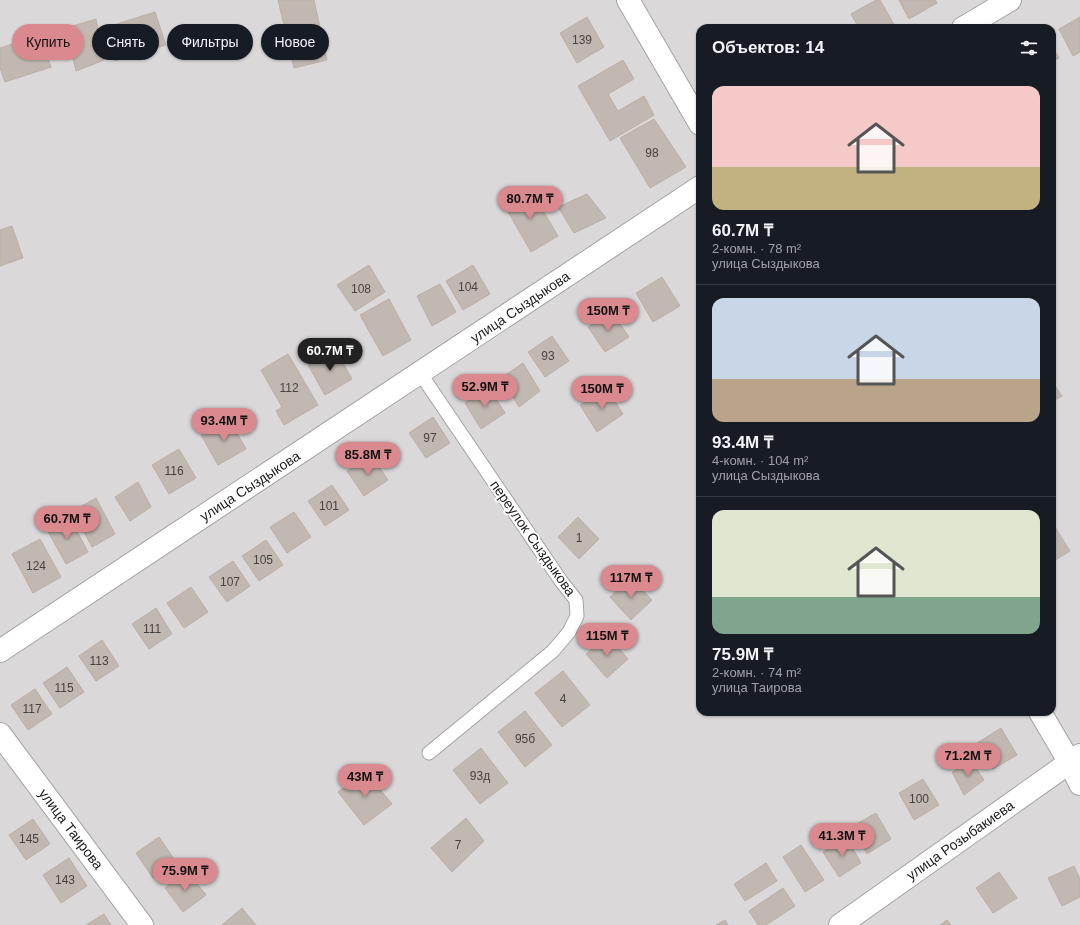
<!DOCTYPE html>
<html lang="ru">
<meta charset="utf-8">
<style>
:root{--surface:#171b24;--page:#20242c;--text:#f1f3f6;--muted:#9ea1a6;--line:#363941;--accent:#da8a8f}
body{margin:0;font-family:Helvetica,sans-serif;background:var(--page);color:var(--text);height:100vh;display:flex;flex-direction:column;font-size:15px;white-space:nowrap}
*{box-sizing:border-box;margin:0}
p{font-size:13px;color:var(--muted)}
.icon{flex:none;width:22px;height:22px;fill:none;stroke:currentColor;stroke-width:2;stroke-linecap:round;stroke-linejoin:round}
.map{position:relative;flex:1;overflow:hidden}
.side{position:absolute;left:696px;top:24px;width:360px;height:692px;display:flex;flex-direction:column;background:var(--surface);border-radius:12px;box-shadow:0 1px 3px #0004}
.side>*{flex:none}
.guide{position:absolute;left:12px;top:24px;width:380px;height:36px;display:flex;gap:8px}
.price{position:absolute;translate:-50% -34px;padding:0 9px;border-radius:14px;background:var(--accent);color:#111;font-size:13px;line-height:26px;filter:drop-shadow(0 1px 2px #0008)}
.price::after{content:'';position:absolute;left:50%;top:24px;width:12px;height:9px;margin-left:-6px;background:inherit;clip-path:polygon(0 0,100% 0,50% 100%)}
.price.selected{background:#222;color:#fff}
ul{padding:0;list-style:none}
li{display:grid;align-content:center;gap:8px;height:212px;padding:0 16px}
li+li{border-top:1px solid var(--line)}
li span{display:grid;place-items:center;height:124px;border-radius:12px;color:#555}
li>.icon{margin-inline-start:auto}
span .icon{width:72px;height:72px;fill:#fffc;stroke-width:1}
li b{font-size:17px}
h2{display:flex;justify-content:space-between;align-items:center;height:48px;padding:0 16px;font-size:17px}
.tag{padding:0 14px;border-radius:18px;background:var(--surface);box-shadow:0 1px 3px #0004;font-size:14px;line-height:36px}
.tag.selected{background:var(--accent);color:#111}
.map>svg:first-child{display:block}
</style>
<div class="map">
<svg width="1080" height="925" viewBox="0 0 1080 925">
<rect width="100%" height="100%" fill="#ede8e1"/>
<path fill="#dad8d9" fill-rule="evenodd" d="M 0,0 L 1080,0 L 1080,925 L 0,925 ZM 700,28 L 1052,28 L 1052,712 L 700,712 Z"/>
<path fill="#c1b8b1" stroke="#bdaea5" d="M 278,0 L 314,0 L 327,60 L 294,68 Z
M 876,0 L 880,0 L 896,28 L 859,28 L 851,14 Z
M 899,0 L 935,0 L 937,3 L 909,19 Z
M 155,12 L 166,45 L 115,61 L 104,28 Z
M 587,17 L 604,47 L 577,63 L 560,33 Z
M 1080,17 L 1080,52 L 1073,56 L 1059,29 Z
M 96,19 L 104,60 L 76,71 L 66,28 Z
M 40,35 L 51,67 L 5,82 L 0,68 L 0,48 Z
M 1052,46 L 1059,58 L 1052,62 Z
M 623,60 L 634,79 L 608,94 L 618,111 L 644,96 L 654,115 L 610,141 L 578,86 Z
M 654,119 L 686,167 L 650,188 L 620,138 Z
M 529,187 L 558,236 L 531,252 L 503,203 Z
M 587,194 L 606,218 L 574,233 L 558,207 Z
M 12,226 L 23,258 L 0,266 L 0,230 Z
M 369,265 L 385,292 L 355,311 L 337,285 Z
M 473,265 L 490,294 L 463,310 L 446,281 Z
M 662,277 L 680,306 L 653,322 L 636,293 Z
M 440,284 L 456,312 L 432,326 L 417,296 Z
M 389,299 L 411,340 L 383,356 L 360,315 Z
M 612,312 L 629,337 L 605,352 L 588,327 Z
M 552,336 L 569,361 L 545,377 L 528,352 Z
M 335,349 L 352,379 L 325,395 L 308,365 Z
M 288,354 L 318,405 L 284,425 L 276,411 L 282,407 L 261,370 Z
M 523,363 L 540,391 L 519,407 L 501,378 Z
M 1052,381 L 1062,396 L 1052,402 Z
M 606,387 L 623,414 L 597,432 L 580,405 Z
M 489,388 L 505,413 L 481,429 L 465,403 Z
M 433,417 L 450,443 L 426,458 L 409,433 Z
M 229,419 L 246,449 L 218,465 L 201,435 Z
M 179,449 L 196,478 L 169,494 L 152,465 Z
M 371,455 L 388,480 L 364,496 L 347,471 Z
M 138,482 L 151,507 L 130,521 L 115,497 Z
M 332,485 L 349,510 L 325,526 L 308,501 Z
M 96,498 L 115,534 L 92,547 L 73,511 Z
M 294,512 L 311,537 L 287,553 L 270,527 Z
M 69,516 L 88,552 L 66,564 L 46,528 Z
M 578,517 L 599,539 L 579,559 L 558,537 Z
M 1055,527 L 1070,551 L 1052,562 L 1052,529 Z
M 40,539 L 61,577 L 33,593 L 12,554 Z
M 266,540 L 283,565 L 259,581 L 242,556 Z
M 233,561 L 250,586 L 227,602 L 209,577 Z
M 631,578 L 652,600 L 631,620 L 610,597 Z
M 191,587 L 208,612 L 184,628 L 167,603 Z
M 156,608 L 172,634 L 149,649 L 132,624 Z
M 608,636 L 628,659 L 607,678 L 586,654 Z
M 102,640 L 119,666 L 96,681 L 79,656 Z
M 67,667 L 84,692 L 60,708 L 43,683 Z
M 563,671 L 590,705 L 562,727 L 535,693 Z
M 35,689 L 52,714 L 28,730 L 11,705 Z
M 525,711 L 552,745 L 525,767 L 498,732 Z
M 1001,728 L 1017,755 L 993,769 L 977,743 Z
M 481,748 L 508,783 L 480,804 L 453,770 Z
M 971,761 L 984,780 L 964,795 L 952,772 Z
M 365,771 L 392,804 L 364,825 L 338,792 Z
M 923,779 L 939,805 L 914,820 L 899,793 Z
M 876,813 L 891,839 L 867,854 L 851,827 Z
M 466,818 L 484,841 L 452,872 L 431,848 Z
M 33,819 L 50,844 L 26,860 L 9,835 Z
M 159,837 L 176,862 L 153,878 L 136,853 Z
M 846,837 L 861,863 L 839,877 L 823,852 Z
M 801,845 L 824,880 L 805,892 L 783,857 Z
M 69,858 L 87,886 L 61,903 L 43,875 Z
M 766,863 L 777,881 L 745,901 L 734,884 Z
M 1074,866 L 1080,879 L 1080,897 L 1062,906 L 1048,878 Z
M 187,871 L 206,895 L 183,912 L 165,888 Z
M 999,872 L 1017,898 L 993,913 L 976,888 Z
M 783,888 L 795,906 L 766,925 L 758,925 L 749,911 Z
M 242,908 L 256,925 L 222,925 Z
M 104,914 L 111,925 L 86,925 Z
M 725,920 L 728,925 L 716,925 Z
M 947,920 L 951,925 L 940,925 Z"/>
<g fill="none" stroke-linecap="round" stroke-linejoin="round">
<defs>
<path id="service" d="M 420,373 L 561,581 L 576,600 L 577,616 L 569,632 L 553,651 L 429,753"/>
<path id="minor" d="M 628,0 L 700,124
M 963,28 L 1010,0
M 0,651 L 700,187
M 1040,712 L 1070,763 L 1080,784
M 0,734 L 142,925
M 840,925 L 1080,755"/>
</defs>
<use href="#service" stroke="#a3a3a3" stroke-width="15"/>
<use href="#minor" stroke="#a3a3a3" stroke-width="24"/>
<use href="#service" stroke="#fff" stroke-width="13"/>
<use href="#minor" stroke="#fff" stroke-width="22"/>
</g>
<g text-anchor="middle" stroke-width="4" stroke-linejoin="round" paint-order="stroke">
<g font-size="12" fill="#454341">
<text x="582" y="44">139</text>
<text x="652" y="157">98</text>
<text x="468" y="291">104</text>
<text x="361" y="293">108</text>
<text x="548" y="360">93</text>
<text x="289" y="392">112</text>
<text x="430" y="442">97</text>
<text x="174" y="475">116</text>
<text x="329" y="510">101</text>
<text x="579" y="542">1</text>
<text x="263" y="564">105</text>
<text x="36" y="570">124</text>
<text x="230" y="586">107</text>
<text x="152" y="633">111</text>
<text x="99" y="665">113</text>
<text x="64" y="692">115</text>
<text x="563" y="703">4</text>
<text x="32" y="713">117</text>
<text x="525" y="743">95б</text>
<text x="480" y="780">93д</text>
<text x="919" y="803">100</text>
<text x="29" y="843">145</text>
<text x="458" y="849">7</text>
<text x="65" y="884">143</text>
</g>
<g font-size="14" fill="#1c1c1c" stroke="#fff">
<text transform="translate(520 307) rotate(-34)" y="5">улица Сыздыкова</text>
<text transform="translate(250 486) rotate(-33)" y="5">улица Сыздыкова</text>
<text transform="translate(533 538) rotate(55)" y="5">переулок Сыздыкова</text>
<text transform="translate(71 829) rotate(53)" y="5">улица Таирова</text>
<text transform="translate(960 840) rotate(-35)" y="5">улица Розыбакиева</text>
</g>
</g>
</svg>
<b class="price" style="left:530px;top:220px">80.7M ₸</b>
<b class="price" style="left:608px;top:332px">150M ₸</b>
<b class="price selected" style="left:330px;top:372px">60.7M ₸</b>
<b class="price" style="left:485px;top:408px">52.9M ₸</b>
<b class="price" style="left:602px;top:410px">150M ₸</b>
<b class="price" style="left:224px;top:442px">93.4M ₸</b>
<b class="price" style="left:368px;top:476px">85.8M ₸</b>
<b class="price" style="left:67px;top:540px">60.7M ₸</b>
<b class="price" style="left:631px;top:599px">117M ₸</b>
<b class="price" style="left:607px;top:657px">115M ₸</b>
<b class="price" style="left:968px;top:777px">71.2M ₸</b>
<b class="price" style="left:365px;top:798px">43M ₸</b>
<b class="price" style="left:842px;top:857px">41.3M ₸</b>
<b class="price" style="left:185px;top:892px">75.9M ₸</b>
<div class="guide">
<a class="tag selected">Купить</a>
<a class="tag">Снять</a>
<a class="tag">Фильтры</a>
<a class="tag">Новое</a>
</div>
<section class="side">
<h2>Объектов: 14<svg class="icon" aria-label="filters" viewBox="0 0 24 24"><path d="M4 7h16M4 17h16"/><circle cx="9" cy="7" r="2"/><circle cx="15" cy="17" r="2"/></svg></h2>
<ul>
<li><span style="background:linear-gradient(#f6c9c9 65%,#c2b280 0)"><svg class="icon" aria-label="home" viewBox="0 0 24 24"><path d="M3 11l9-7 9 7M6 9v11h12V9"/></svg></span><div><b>60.7M ₸</b><p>2-комн. · 78 m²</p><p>улица Сыздыкова</p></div></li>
<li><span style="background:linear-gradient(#c9d6e8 65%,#b9a48a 0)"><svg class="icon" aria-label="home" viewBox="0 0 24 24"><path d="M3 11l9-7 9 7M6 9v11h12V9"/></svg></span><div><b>93.4M ₸</b><p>4-комн. · 104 m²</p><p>улица Сыздыкова</p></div></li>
<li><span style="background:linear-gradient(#dfe7d0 70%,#7fa58c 0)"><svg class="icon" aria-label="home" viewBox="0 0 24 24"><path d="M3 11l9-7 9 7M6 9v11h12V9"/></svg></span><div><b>75.9M ₸</b><p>2-комн. · 74 m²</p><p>улица Таирова</p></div></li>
</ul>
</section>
</div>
